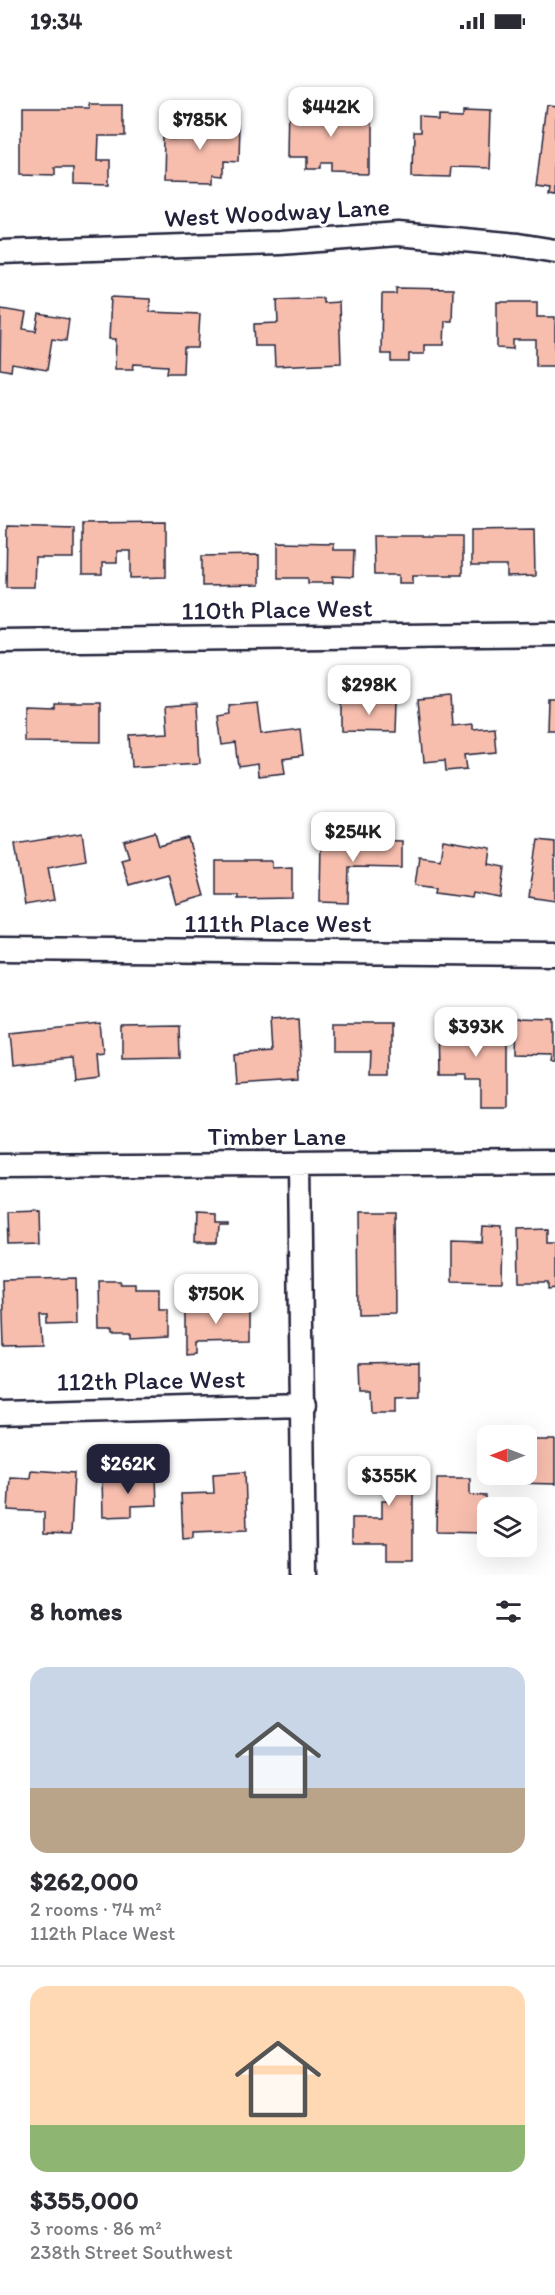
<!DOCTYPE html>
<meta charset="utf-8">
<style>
:root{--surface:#fff;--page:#f2f2f3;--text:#2b2b33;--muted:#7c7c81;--line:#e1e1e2;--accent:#22223b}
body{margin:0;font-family:Itim,sans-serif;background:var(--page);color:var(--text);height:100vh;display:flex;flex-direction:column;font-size:22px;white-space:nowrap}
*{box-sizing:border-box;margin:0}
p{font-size:20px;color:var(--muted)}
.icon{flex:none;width:33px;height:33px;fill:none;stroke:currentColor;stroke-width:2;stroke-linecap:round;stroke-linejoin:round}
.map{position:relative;height:1533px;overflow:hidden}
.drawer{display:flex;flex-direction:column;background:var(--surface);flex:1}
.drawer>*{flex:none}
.needle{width:39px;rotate:270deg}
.tools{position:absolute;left:477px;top:1383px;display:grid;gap:12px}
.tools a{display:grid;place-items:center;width:60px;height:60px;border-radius:12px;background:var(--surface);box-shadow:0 6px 24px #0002;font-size:30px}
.price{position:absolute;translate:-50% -51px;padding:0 14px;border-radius:12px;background:#fff;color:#222;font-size:20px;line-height:39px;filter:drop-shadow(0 2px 3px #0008)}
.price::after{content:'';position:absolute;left:50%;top:36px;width:18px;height:14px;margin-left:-9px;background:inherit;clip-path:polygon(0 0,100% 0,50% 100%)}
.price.on{background:var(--accent);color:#fff}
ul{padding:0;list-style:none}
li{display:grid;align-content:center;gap:12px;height:318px;padding:0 30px}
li+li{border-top:2px solid var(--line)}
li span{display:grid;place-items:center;height:186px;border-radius:18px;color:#555}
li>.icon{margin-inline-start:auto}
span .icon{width:108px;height:108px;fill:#fffc;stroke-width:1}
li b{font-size:26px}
h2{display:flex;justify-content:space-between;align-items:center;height:72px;padding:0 30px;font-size:26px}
.status{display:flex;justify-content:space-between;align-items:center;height:42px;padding:0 30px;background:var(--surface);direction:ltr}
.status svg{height:16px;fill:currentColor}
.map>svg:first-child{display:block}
</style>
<div class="status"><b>19:34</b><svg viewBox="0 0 49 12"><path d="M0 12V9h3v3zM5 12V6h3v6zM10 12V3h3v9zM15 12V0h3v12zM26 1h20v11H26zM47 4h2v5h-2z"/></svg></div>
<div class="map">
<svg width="555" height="1533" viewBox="0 0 555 1533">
<rect width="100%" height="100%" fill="#fff"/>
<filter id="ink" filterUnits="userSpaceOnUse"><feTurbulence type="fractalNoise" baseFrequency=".0167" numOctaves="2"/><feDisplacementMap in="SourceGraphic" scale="12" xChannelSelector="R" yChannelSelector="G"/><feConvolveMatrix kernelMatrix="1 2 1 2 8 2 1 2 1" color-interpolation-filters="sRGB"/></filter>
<g filter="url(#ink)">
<path fill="#f7beae" stroke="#22223b" stroke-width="1.5" d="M 90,63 L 122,63 L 122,92 L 97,92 L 96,118 L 109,118 L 109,143 L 74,142 L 74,125 L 54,125 L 54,133 L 22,132 L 22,68 L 90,68 Z
M 291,64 L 368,66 L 368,132 L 331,131 L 331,122 L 318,122 L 318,128 L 305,128 L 305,115 L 290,115 Z
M 546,64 L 555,65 L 555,155 L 549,154 L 550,147 L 536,145 Z
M 465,67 L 492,68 L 490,126 L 451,125 L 450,135 L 412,134 L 413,93 L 421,93 L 421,76 L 441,77 L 441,71 L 465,72 Z
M 192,74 L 224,75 L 224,83 L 239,83 L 238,119 L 224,118 L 224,134 L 214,133 L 214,141 L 163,140 L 164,95 L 178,95 L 178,89 L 192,89 Z
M 396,246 L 453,247 L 452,279 L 445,279 L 444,303 L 424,303 L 424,312 L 409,312 L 409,320 L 391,320 L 391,312 L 381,312 L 382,252 L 396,252 Z
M 111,255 L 150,257 L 150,270 L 200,272 L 198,306 L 184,306 L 183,331 L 167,331 L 168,324 L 134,322 L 133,327 L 115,327 L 116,297 L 109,297 Z
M 323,256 L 323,261 L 339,260 L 341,321 L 275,324 L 274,304 L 255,304 L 254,282 L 278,281 L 277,258 Z
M 497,260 L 537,260 L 537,275 L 555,275 L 555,324 L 536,324 L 536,298 L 513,298 L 513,307 L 497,306 Z
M 1,267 L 26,271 L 23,287 L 36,289 L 39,272 L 69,277 L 66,299 L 52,297 L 47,328 L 12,322 L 11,329 L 0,327 Z
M 166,480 L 166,535 L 131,536 L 131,509 L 117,509 L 117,521 L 102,521 L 102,533 L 82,533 L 82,481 Z
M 7,484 L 74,486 L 74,516 L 35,516 L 34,545 L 6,545 Z
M 534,487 L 535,534 L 507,535 L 507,524 L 471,524 L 471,488 Z
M 373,494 L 462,494 L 462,533 L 413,533 L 413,541 L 399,541 L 399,533 L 374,533 Z
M 278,501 L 333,502 L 333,508 L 354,508 L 353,535 L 333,534 L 333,541 L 308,541 L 308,536 L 278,536 Z
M 259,513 L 259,543 L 202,544 L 202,514 Z
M 450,655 L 452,684 L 472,682 L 472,687 L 494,685 L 496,710 L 465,713 L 467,727 L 446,729 L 445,718 L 424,720 L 418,658 Z
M 548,657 L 555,657 L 555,688 L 547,688 Z
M 342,658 L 397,659 L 396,690 L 342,689 Z
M 54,661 L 101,661 L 101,700 L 24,699 L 24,664 L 54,665 Z
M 257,661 L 261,692 L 300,687 L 303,714 L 283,717 L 285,731 L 258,734 L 257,722 L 239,725 L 236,701 L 222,703 L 218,674 L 230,672 L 229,664 Z
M 197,662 L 200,721 L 132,725 L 130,693 L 168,691 L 166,664 Z
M 155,790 L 159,804 L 188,796 L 204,854 L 176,862 L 168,832 L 129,843 L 121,817 L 129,815 L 124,799 Z
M 82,791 L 86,818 L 48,825 L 54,858 L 25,863 L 15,802 Z
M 321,797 L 402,799 L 402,826 L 349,825 L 348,861 L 320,860 Z
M 443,798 L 491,806 L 489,822 L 505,825 L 501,856 L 473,851 L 472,856 L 435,851 L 436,846 L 415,843 L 419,814 L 440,817 Z
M 538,798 L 555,800 L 555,859 L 529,855 Z
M 216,819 L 272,819 L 272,826 L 292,825 L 292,856 L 238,857 L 238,853 L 216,853 Z
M 517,976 L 555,977 L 555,1019 L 551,1019 L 552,1012 L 516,1011 Z
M 298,977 L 301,1036 L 236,1040 L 234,1013 L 272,1010 L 270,979 Z
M 438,977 L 467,977 L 467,998 L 480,998 L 480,980 L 507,980 L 507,1065 L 480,1065 L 480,1038 L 463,1038 L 463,1033 L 439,1033 Z
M 333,981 L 390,981 L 390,1032 L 370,1032 L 371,1010 L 333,1010 Z
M 100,982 L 103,1010 L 95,1011 L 97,1034 L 73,1037 L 71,1016 L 14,1022 L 11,991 Z
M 179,984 L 180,1016 L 122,1017 L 122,985 Z
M 37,1169 L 38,1202 L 7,1203 L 6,1170 Z
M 357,1170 L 394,1170 L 395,1271 L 358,1272 Z
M 195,1171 L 212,1172 L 212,1181 L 226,1181 L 226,1183 L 217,1183 L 216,1201 L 194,1201 Z
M 483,1186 L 503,1187 L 502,1240 L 452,1239 L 452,1199 L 482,1200 Z
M 546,1187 L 546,1200 L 555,1200 L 555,1246 L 548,1247 L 548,1240 L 519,1240 L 518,1188 Z
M 76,1236 L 77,1282 L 47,1283 L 47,1274 L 40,1274 L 42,1304 L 4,1305 L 2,1238 Z
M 99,1239 L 120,1239 L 120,1242 L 135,1242 L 135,1247 L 159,1247 L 159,1267 L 168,1267 L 168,1295 L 130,1297 L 130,1293 L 112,1293 L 112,1289 L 100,1289 Z
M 250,1263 L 250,1300 L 194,1301 L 194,1312 L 185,1313 L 185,1264 Z
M 419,1321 L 419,1354 L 396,1355 L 396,1370 L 371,1370 L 370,1348 L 360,1348 L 359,1322 Z
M 526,1398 L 555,1398 L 555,1442 L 516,1441 L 516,1432 L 526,1432 Z
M 364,1417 L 413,1417 L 413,1517 L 387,1517 L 387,1501 L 352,1501 L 352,1476 L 382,1476 L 382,1459 L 387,1459 L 387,1450 L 364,1450 Z
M 31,1428 L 74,1431 L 71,1492 L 44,1491 L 44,1470 L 8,1468 L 10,1435 L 30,1436 Z
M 245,1430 L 247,1488 L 193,1490 L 193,1496 L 183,1497 L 181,1452 L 214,1451 L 213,1432 Z
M 156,1434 L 157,1463 L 132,1464 L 132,1474 L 103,1475 L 102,1436 Z
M 437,1436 L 470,1436 L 470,1453 L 486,1454 L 486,1491 L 436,1490 Z"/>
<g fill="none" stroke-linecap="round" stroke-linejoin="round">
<defs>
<path id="minor" d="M 0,210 L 280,201 L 398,192 L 518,203 L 555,209
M 0,599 L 555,592
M 0,907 L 555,912
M 299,1122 L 304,1533
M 0,1124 L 555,1120
M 0,1371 L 304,1363"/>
</defs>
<use href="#minor" stroke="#22223b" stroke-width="27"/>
<use href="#minor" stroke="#fff" stroke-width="22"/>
</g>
</g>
<g text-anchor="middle" stroke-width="6" stroke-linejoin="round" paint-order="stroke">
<g font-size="26" fill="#22223b" stroke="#fff">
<text transform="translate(277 170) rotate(-3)" y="9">West Woodway Lane</text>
<text transform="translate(277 567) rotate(-1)" y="9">110th Place West</text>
<text x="278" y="890">111th Place West</text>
<text x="277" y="1103">Timber Lane</text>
<text transform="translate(151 1338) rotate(-1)" y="9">112th Place West</text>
</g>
</g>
</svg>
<div class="tools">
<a><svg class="needle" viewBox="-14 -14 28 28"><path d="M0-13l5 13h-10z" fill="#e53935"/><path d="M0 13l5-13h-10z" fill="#7c7c81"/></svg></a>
<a><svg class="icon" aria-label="layers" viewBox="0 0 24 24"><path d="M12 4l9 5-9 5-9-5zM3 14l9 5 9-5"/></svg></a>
</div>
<b class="price" style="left:331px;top:96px">$442K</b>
<b class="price" style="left:200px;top:109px">$785K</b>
<b class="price" style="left:369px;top:674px">$298K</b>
<b class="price" style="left:353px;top:821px">$254K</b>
<b class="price" style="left:476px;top:1016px">$393K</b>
<b class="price" style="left:216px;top:1283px">$750K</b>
<b class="price on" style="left:128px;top:1453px">$262K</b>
<b class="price" style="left:389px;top:1465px">$355K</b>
</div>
<section class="drawer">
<h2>8 homes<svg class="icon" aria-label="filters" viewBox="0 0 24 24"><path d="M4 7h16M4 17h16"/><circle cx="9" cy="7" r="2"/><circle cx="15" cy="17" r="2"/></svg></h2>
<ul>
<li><span style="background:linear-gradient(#c9d6e8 65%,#b9a48a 0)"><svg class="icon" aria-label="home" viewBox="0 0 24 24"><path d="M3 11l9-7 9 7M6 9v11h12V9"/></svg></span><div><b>$262,000</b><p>2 rooms · 74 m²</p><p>112th Place West</p></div></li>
<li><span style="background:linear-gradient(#ffd9b3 75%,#8fb573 0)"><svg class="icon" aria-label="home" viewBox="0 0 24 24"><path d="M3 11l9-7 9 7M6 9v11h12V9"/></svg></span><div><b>$355,000</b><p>3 rooms · 86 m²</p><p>238th Street Southwest</p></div></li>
</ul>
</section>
